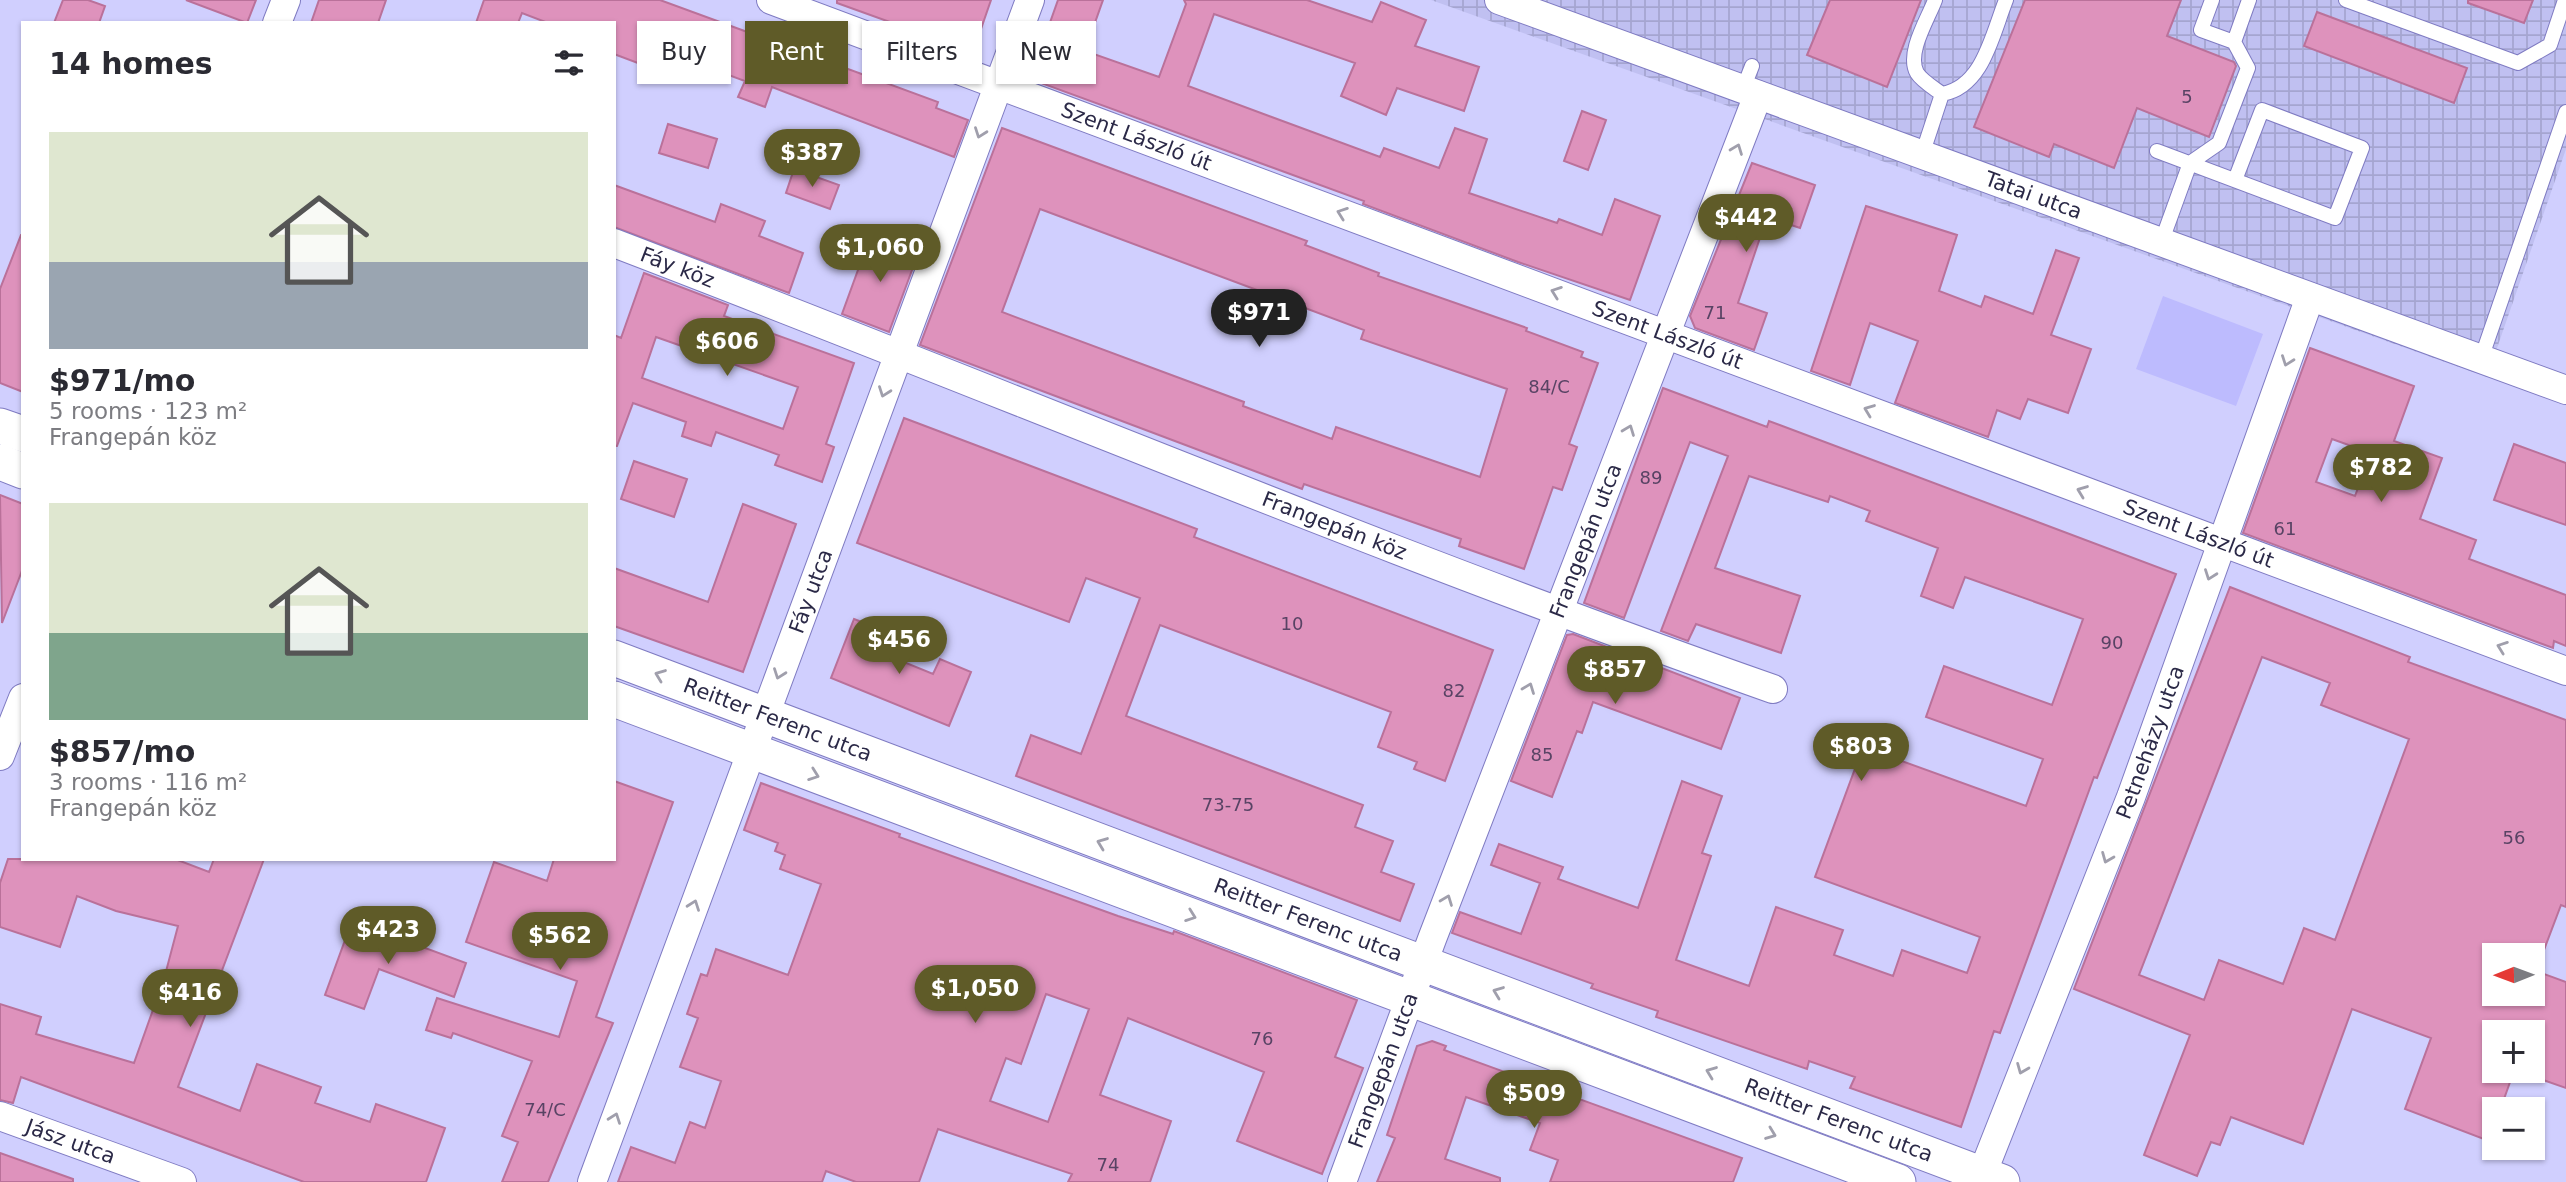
<!DOCTYPE html>
<meta charset="utf-8">
<style>
:root{--surface:#fff;--page:#f2f2f3;--text:#2b2b33;--muted:#7c7c81;--accent:#5f5b28}
body{margin:0;font-family:"DejaVu Sans",sans-serif;background:var(--page);color:var(--text);height:100vh;display:flex;flex-direction:column;font-size:26px;white-space:nowrap}
*{box-sizing:border-box;margin:0}
p{font-size:23px;color:var(--muted)}
.icon{flex:none;width:38px;height:38px;fill:none;stroke:currentColor;stroke-width:2;stroke-linecap:round;stroke-linejoin:round}
.map{position:relative;flex:1;overflow:hidden}
.side{position:absolute;left:21px;top:21px;width:595px;height:840px;display:flex;flex-direction:column;background:var(--surface);border-radius:0px;box-shadow:0 2px 5px #0004}
.side>*{flex:none}
.guide{position:absolute;left:637px;top:21px;width:665px;height:63px;display:flex;gap:14px}
.needle{width:46px;rotate:269deg}
.tools{position:absolute;left:2482px;top:943px;display:grid;gap:14px}
.tools a{display:grid;place-items:center;width:63px;height:63px;border-radius:0px;background:var(--surface);box-shadow:0 2px 5px #0004;font-size:35px}
.price{position:absolute;translate:-50% -60px;padding:0 16px;border-radius:24px;background:var(--accent);color:#fff;font-size:23px;line-height:46px;filter:drop-shadow(0 2px 4px #0008)}
.price::after{content:'';position:absolute;left:50%;top:42px;width:21px;height:16px;margin-left:-10px;background:inherit;clip-path:polygon(0 0,100% 0,50% 100%)}
.price.on{background:#222;color:#fff}
ul{padding:0;list-style:none}
li{display:grid;align-content:center;gap:14px;height:371px;padding:0 28px}
li span{display:grid;place-items:center;height:217px;border-radius:0px;color:#555}
li>.icon{margin-inline-start:auto}
span .icon{width:126px;height:126px;fill:#fffc;stroke-width:1}
li b{font-size:30px}
h2{display:flex;justify-content:space-between;align-items:center;height:84px;padding:0 28px;font-size:30px}
.pill{padding:0 24px;border-radius:0px;background:var(--surface);box-shadow:0 2px 5px #0004;font-size:24px;line-height:63px}
.pill.on{background:var(--accent);color:#fff}
.map>svg:first-child{display:block}
</style>
<div class="map">
<svg width="2566" height="1182" viewBox="0 0 2566 1182">
<defs>
<pattern id="industrial-grid" width="8" height="8" patternUnits="userSpaceOnUse" patternTransform="scale(1.75)"><rect width="8" height="8" fill="#c0c0f1"/><path d="M0 4h8M4 0v8" fill="none" stroke="#a5a5d0"/></pattern>
</defs>
<rect width="100%" height="100%" fill="#d0cffe"/>
<path fill="url(#industrial-grid)" d="M 1431,0 L 2566,0 L 2566,149 L 2487,377 Z"/>
<path fill="#bdbbfe" d="M 2163,296 L 2263,334 L 2236,406 L 2136,369 Z"/>
<path fill="#de92bc" stroke="#ba719a" stroke-width="2" fill-rule="evenodd" d="M 63,0 L 88,0 L 105,6 L 99,23 L 54,23 Z
M 186,0 L 256,0 L 247,23 Z
M 319,0 L 386,0 L 378,23 L 311,23 Z
M 484,0 L 660,0 L 938,102 L 936,108 L 968,120 L 954,157 L 772,87 L 765,107 L 738,97 L 745,81 L 672,54 L 668,64 L 646,56 L 643,65 L 614,54 L 614,23 L 548,23 L 522,13 L 518,23 L 476,23 Z
M 837,0 L 991,0 L 973,52 L 837,3 Z
M 1058,0 L 1103,0 L 1085,51 L 1159,77 L 1186,4 L 1184,0 L 1307,0 L 1372,22 L 1381,2 L 1426,20 L 1415,46 L 1479,67 L 1464,111 L 1397,88 L 1386,115 L 1341,96 L 1355,63 L 1214,14 L 1188,86 L 1380,157 L 1384,148 L 1439,168 L 1455,128 L 1487,139 L 1469,193 L 1557,223 L 1559,219 L 1602,235 L 1615,199 L 1660,216 L 1630,300 L 1518,262 L 1363,204 L 1364,201 L 1030,79 Z
M 1830,0 L 1921,0 L 1887,87 L 1807,55 Z
M 2025,0 L 2181,0 L 2167,36 L 2234,62 L 2236,66 L 2209,137 L 2137,108 L 2114,168 L 2054,144 L 2049,157 L 1974,127 Z
M 2468,0 L 2533,0 L 2524,23 L 2468,3 Z
M 2317,12 L 2467,68 L 2454,103 L 2304,46 Z
M 1582,111 L 1606,120 L 1588,170 L 1564,161 Z
M 668,124 L 717,139 L 708,168 L 659,153 Z
M 1002,128 L 1307,241 L 1305,245 L 1379,273 L 1378,276 L 1527,328 L 1526,331 L 1583,352 L 1581,357 L 1598,363 L 1569,444 L 1577,447 L 1562,490 L 1553,487 L 1524,569 L 1459,546 L 1461,539 L 1304,484 L 1302,489 L 920,345 ZM 1040,209 L 1364,330 L 1361,339 L 1507,389 L 1480,477 L 1336,427 L 1332,439 L 1243,406 L 1244,402 L 1002,312 Z
M 1752,163 L 1815,185 L 1800,228 L 1767,217 L 1738,303 L 1767,313 L 1754,350 L 1695,328 L 1690,316 Z
M 794,169 L 839,185 L 830,209 L 786,193 Z
M 614,185 L 715,222 L 721,204 L 765,221 L 759,236 L 803,253 L 789,293 L 614,227 Z
M 1866,206 L 1957,235 L 1939,291 L 1981,307 L 1985,296 L 2033,314 L 2056,250 L 2079,258 L 2051,335 L 2091,349 L 2068,413 L 2028,399 L 2020,419 L 1997,410 L 1988,437 L 1895,403 L 1918,341 L 1870,323 L 1850,385 L 1811,371 Z
M 21,235 L 23,235 L 23,392 L 0,383 L 0,289 Z
M 870,237 L 918,254 L 889,332 L 842,314 Z
M 644,273 L 728,305 L 724,316 L 854,363 L 826,444 L 834,447 L 822,482 L 775,465 L 779,455 L 716,432 L 711,446 L 682,436 L 686,422 L 633,403 L 617,446 L 614,446 L 614,335 L 621,338 ZM 656,337 L 798,387 L 783,429 L 642,378 Z
M 2310,348 L 2414,386 L 2394,441 L 2442,458 L 2420,519 L 2476,540 L 2469,559 L 2566,595 L 2566,646 L 2554,641 L 2553,648 L 2243,533 ZM 2332,439 L 2371,453 L 2355,496 L 2316,482 Z
M 1663,388 L 1767,427 L 1769,421 L 2176,574 L 2097,778 L 2094,777 L 2000,1033 L 1994,1031 L 1961,1127 L 1850,1088 L 1855,1077 L 1809,1061 L 1807,1069 L 1656,1017 L 1658,1011 L 1591,988 L 1593,984 L 1452,933 L 1460,912 L 1521,934 L 1540,883 L 1491,865 L 1499,844 L 1563,867 L 1558,879 L 1638,908 L 1682,781 L 1722,796 L 1702,853 L 1711,856 L 1676,960 L 1749,986 L 1776,907 L 1843,930 L 1834,955 L 1893,976 L 1902,950 L 1967,973 L 1980,937 L 1815,877 L 1863,747 L 2026,806 L 2043,759 L 1926,717 L 1944,666 L 2052,705 L 2083,619 L 1965,577 L 1953,608 L 1921,596 L 1938,548 L 1866,521 L 1870,511 L 1830,496 L 1828,502 L 1749,476 L 1715,568 L 1800,596 L 1781,653 L 1696,624 L 1688,641 L 1661,631 L 1728,456 L 1690,442 L 1624,618 L 1584,603 Z
M 904,418 L 1197,529 L 1194,537 L 1493,650 L 1445,781 L 1414,769 L 1417,762 L 1378,747 L 1391,712 L 1160,625 L 1126,716 L 1363,805 L 1355,827 L 1393,841 L 1381,872 L 1414,884 L 1400,921 L 1016,776 L 1031,735 L 1081,754 L 1140,598 L 1086,578 L 1069,622 L 857,543 Z
M 2514,444 L 2566,463 L 2566,525 L 2494,500 Z
M 634,461 L 687,479 L 674,517 L 621,499 Z
M 0,495 L 23,504 L 23,568 L 2,623 Z
M 743,504 L 796,524 L 743,672 L 614,626 L 614,568 L 708,602 Z
M 2230,587 L 2410,657 L 2408,662 L 2566,720 L 2566,907 L 2561,905 L 2536,971 L 2566,982 L 2566,1088 L 2532,1076 L 2532,1023 L 2529,1032 L 2494,1032 L 2494,1071 L 2514,1071 L 2500,1110 L 2494,1110 L 2494,1127 L 2489,1141 L 2405,1109 L 2431,1038 L 2352,1009 L 2303,1144 L 2231,1117 L 2220,1145 L 2211,1142 L 2197,1176 L 2144,1155 L 2190,1035 L 2074,989 ZM 2262,657 L 2330,683 L 2321,705 L 2409,739 L 2335,940 L 2304,928 L 2283,984 L 2219,960 L 2204,1000 L 2139,975 ZM 2494,956 L 2532,956 L 2532,994 L 2494,994 Z
M 854,619 L 887,632 L 879,652 L 933,674 L 940,659 L 971,672 L 949,726 L 831,678 Z
M 1573,634 L 1740,698 L 1721,749 L 1593,702 L 1582,733 L 1577,731 L 1552,797 L 1511,781 L 1567,635 Z
M 614,781 L 673,802 L 596,1017 L 613,1023 L 548,1182 L 502,1182 L 518,1142 L 502,1136 L 532,1061 L 453,1033 L 451,1038 L 426,1030 L 437,998 L 559,1037 L 577,981 L 466,942 L 494,862 L 547,881 L 554,859 L 614,859 Z
M 761,783 L 900,834 L 899,837 L 1118,916 L 1173,934 L 1174,931 L 1357,1000 L 1335,1057 L 1363,1068 L 1322,1174 L 1237,1141 L 1264,1072 L 1128,1018 L 1100,1095 L 1171,1121 L 1150,1182 L 1068,1182 L 1072,1174 L 938,1129 L 919,1182 L 856,1182 L 826,1171 L 822,1182 L 618,1182 L 631,1147 L 675,1163 L 690,1122 L 705,1128 L 721,1081 L 680,1067 L 698,1018 L 687,1014 L 701,974 L 707,976 L 716,949 L 788,975 L 821,884 L 780,869 L 785,855 L 775,851 L 778,843 L 744,830 ZM 1046,994 L 1089,1009 L 1048,1122 L 990,1101 L 1006,1058 L 1021,1064 Z
M 8,859 L 175,859 L 209,872 L 214,859 L 264,859 L 178,1087 L 240,1111 L 257,1064 L 321,1087 L 315,1103 L 370,1122 L 376,1104 L 445,1128 L 426,1182 L 304,1182 L 21,1077 L 13,1103 L 0,1100 L 0,1004 L 41,1017 L 36,1034 L 134,1063 L 164,979 L 178,926 L 116,911 L 77,896 L 60,947 L 0,927 L 0,883 Z
M 352,921 L 466,963 L 454,997 L 379,969 L 364,1009 L 325,995 Z
M 1432,1041 L 1446,1046 L 1444,1050 L 1742,1158 L 1733,1182 L 1550,1182 L 1558,1160 L 1530,1150 L 1540,1123 L 1466,1097 L 1445,1159 L 1500,1178 L 1500,1182 L 1377,1182 L 1395,1138 L 1387,1135 L 1417,1046 Z
M 0,1153 L 73,1179 L 73,1182 L 0,1182 Z"/>
<g fill="none" stroke-linecap="round" stroke-linejoin="round">
<defs>
<path id="service" d="M 1935,0 C 1928,19 1906,53 1917,73 C 1922,81 1934,88 1942,94
M 2346,0 L 2518,63 L 2550,45 L 2565,0
M 2234,42 L 2249,0
M 1743,89 L 1752,66
M 1942,94 C 1983,87 1992,35 2006,0
M 2157,151 L 2335,218 L 2362,148 L 2262,110 L 2235,180
M 1922,155 L 1942,94
M 2161,243 L 2190,163 L 2219,143 L 2248,68 L 2234,42 L 2201,30 L 2212,0
M 2481,359 L 2566,112"/>
<g id="minor">
<path id="s1" d="M 771,0 L 2566,671"/>
<path id="s2" d="M 1499,0 L 2566,390"/>
<path d="M 277,23 L 286,0"/>
<path id="s3" d="M 614,243 C 1001,391 1382,552 1773,689"/>
<path d="M 0,756 L 23,698"/>
<path id="s4" d="M 0,1116 L 182,1182"/>
<path id="s5" d="M 592,1182 L 1030,0"/>
<path id="s6" d="M 1342,1182 L 1432,939 L 1758,95"/>
<path id="s7" d="M 1979,1182 L 2131,797 L 2310,297"/>
</g>
<g id="tertiary">
<path d="M 0,426 L 23,434"/>
<path d="M 0,462 L 23,471"/>
<path id="s8" d="M 614,658 L 2002,1182"/>
<path d="M 614,699 L 1898,1182"/>
</g>
</defs>
<use href="#service" stroke="#7f7bc2" stroke-width="16"/>
<use href="#minor" stroke="#7f7bc2" stroke-width="30"/>
<use href="#tertiary" stroke="#7f7bc2" stroke-width="37"/>
<use href="#service" stroke="#fff" stroke-width="14"/>
<use href="#minor" stroke="#fff" stroke-width="28"/>
<use href="#tertiary" stroke="#fff" stroke-width="35"/>
</g>
<defs><path id="oneway-chevron" d="M-2-3.5L2.5 0L-2 3.5" fill="none" stroke-width="1.6" stroke-linecap="round" stroke-linejoin="round" transform="scale(1.75)"/></defs>
<g stroke="#a09fac">
<use href="#oneway-chevron" transform="translate(980 133) rotate(110)"/>
<use href="#oneway-chevron" transform="translate(1737 149) rotate(-69)"/>
<use href="#oneway-chevron" transform="translate(1342 213) rotate(-160)"/>
<use href="#oneway-chevron" transform="translate(1556 292) rotate(-160)"/>
<use href="#oneway-chevron" transform="translate(2287 361) rotate(110)"/>
<use href="#oneway-chevron" transform="translate(884 392) rotate(110)"/>
<use href="#oneway-chevron" transform="translate(1869 410) rotate(-159)"/>
<use href="#oneway-chevron" transform="translate(1629 430) rotate(-69)"/>
<use href="#oneway-chevron" transform="translate(2082 491) rotate(-159)"/>
<use href="#oneway-chevron" transform="translate(2210 575) rotate(110)"/>
<use href="#oneway-chevron" transform="translate(2502 647) rotate(-160)"/>
<use href="#oneway-chevron" transform="translate(779 674) rotate(110)"/>
<use href="#oneway-chevron" transform="translate(660 675) rotate(-159)"/>
<use href="#oneway-chevron" transform="translate(1529 688) rotate(-69)"/>
<use href="#oneway-chevron" transform="translate(814 775) rotate(20)"/>
<use href="#oneway-chevron" transform="translate(1102 843) rotate(-159)"/>
<use href="#oneway-chevron" transform="translate(2107 858) rotate(112)"/>
<use href="#oneway-chevron" transform="translate(1447 900) rotate(-69)"/>
<use href="#oneway-chevron" transform="translate(694 905) rotate(-70)"/>
<use href="#oneway-chevron" transform="translate(1191 916) rotate(20)"/>
<use href="#oneway-chevron" transform="translate(1498 992) rotate(-159)"/>
<use href="#oneway-chevron" transform="translate(2022 1069) rotate(112)"/>
<use href="#oneway-chevron" transform="translate(1711 1072) rotate(-159)"/>
<use href="#oneway-chevron" transform="translate(615 1118) rotate(-70)"/>
<use href="#oneway-chevron" transform="translate(1771 1134) rotate(21)"/>
</g>
<g text-anchor="middle" stroke-width="5" stroke-linejoin="round" paint-order="stroke">
<g font-size="18" fill="#584364">
<text x="2187" y="103">5</text>
<text x="1715" y="319">71</text>
<text x="1549" y="393">84/C</text>
<text x="1651" y="484">89</text>
<text x="2285" y="535">61</text>
<text x="1292" y="630">10</text>
<text x="2112" y="649">90</text>
<text x="1454" y="697">82</text>
<text x="1542" y="761">85</text>
<text x="1228" y="811">73-75</text>
<text x="2514" y="844">56</text>
<text x="1262" y="1045">76</text>
<text x="545" y="1116">74/C</text>
<text x="1108" y="1171">74</text>
</g>
<g font-size="21" fill="#2b2947" stroke="#f4f5fd">
<text dy="7" stroke="none"><textPath href="#s1" startOffset="390">Szent László út</textPath></text>
<text dy="7" stroke="none"><textPath href="#s2" startOffset="569">Tatai utca</textPath></text>
<text dy="7" stroke="none"><textPath href="#s3" startOffset="68">Fáy köz</textPath></text>
<text dy="7" stroke="none"><textPath href="#s1" startOffset="957">Szent László út</textPath></text>
<text dy="7" stroke="none"><textPath href="#s3" startOffset="774">Frangepán köz</textPath></text>
<text dy="7" stroke="none"><textPath href="#s1" startOffset="1524">Szent László út</textPath></text>
<text dy="7" stroke="none"><textPath href="#s6" startOffset="686">Frangepán utca</textPath></text>
<text dy="7" stroke="none"><textPath href="#s5" startOffset="630">Fáy utca</textPath></text>
<text dy="7" stroke="none"><textPath href="#s8" startOffset="175">Reitter Ferenc utca</textPath></text>
<text dy="7" stroke="none"><textPath href="#s7" startOffset="472">Petneházy utca</textPath></text>
<text dy="7" stroke="none"><textPath href="#s8" startOffset="742">Reitter Ferenc utca</textPath></text>
<text dy="7" stroke="none"><textPath href="#s6" startOffset="119">Frangepán utca</textPath></text>
<text dy="7" stroke="none"><textPath href="#s8" startOffset="1309">Reitter Ferenc utca</textPath></text>
<text dy="7" stroke="none"><textPath href="#s4" startOffset="75">Jász utca</textPath></text>
</g>
</g>
</svg>
<div class="tools">
<a><svg class="needle" viewBox="-14 -14 28 28"><path d="M0-13l5 13h-10z" fill="#e53935"/><path d="M0 13l5-13h-10z" fill="#7c7c81"/></svg></a>
<a>+</a>
<a>−</a>
</div>
<b class="price" style="left:812px;top:189px">$387</b>
<b class="price" style="left:1746px;top:254px">$442</b>
<b class="price" style="left:880px;top:284px">$1,060</b>
<b class="price on" style="left:1259px;top:349px">$971</b>
<b class="price" style="left:727px;top:378px">$606</b>
<b class="price" style="left:2381px;top:504px">$782</b>
<b class="price" style="left:899px;top:676px">$456</b>
<b class="price" style="left:1615px;top:706px">$857</b>
<b class="price" style="left:1861px;top:783px">$803</b>
<b class="price" style="left:388px;top:966px">$423</b>
<b class="price" style="left:560px;top:972px">$562</b>
<b class="price" style="left:975px;top:1025px">$1,050</b>
<b class="price" style="left:190px;top:1029px">$416</b>
<b class="price" style="left:1534px;top:1130px">$509</b>
<div class="guide">
<a class="pill">Buy</a>
<a class="pill on">Rent</a>
<a class="pill">Filters</a>
<a class="pill">New</a>
</div>
<section class="side">
<h2>14 homes<svg class="icon" aria-label="filters" viewBox="0 0 24 24"><path d="M4 7h16M4 17h16"/><circle cx="9" cy="7" r="2"/><circle cx="15" cy="17" r="2"/></svg></h2>
<ul>
<li><span style="background:linear-gradient(#dfe7d0 60%,#9aa5b1 0)"><svg class="icon" aria-label="home" viewBox="0 0 24 24"><path d="M3 11l9-7 9 7M6 9v11h12V9"/></svg></span><div><b>$971/mo</b><p>5 rooms · 123 m²</p><p>Frangepán köz</p></div></li>
<li><span style="background:linear-gradient(#dfe7d0 60%,#7fa58c 0)"><svg class="icon" aria-label="home" viewBox="0 0 24 24"><path d="M3 11l9-7 9 7M6 9v11h12V9"/></svg></span><div><b>$857/mo</b><p>3 rooms · 116 m²</p><p>Frangepán köz</p></div></li>
</ul>
</section>
</div>
